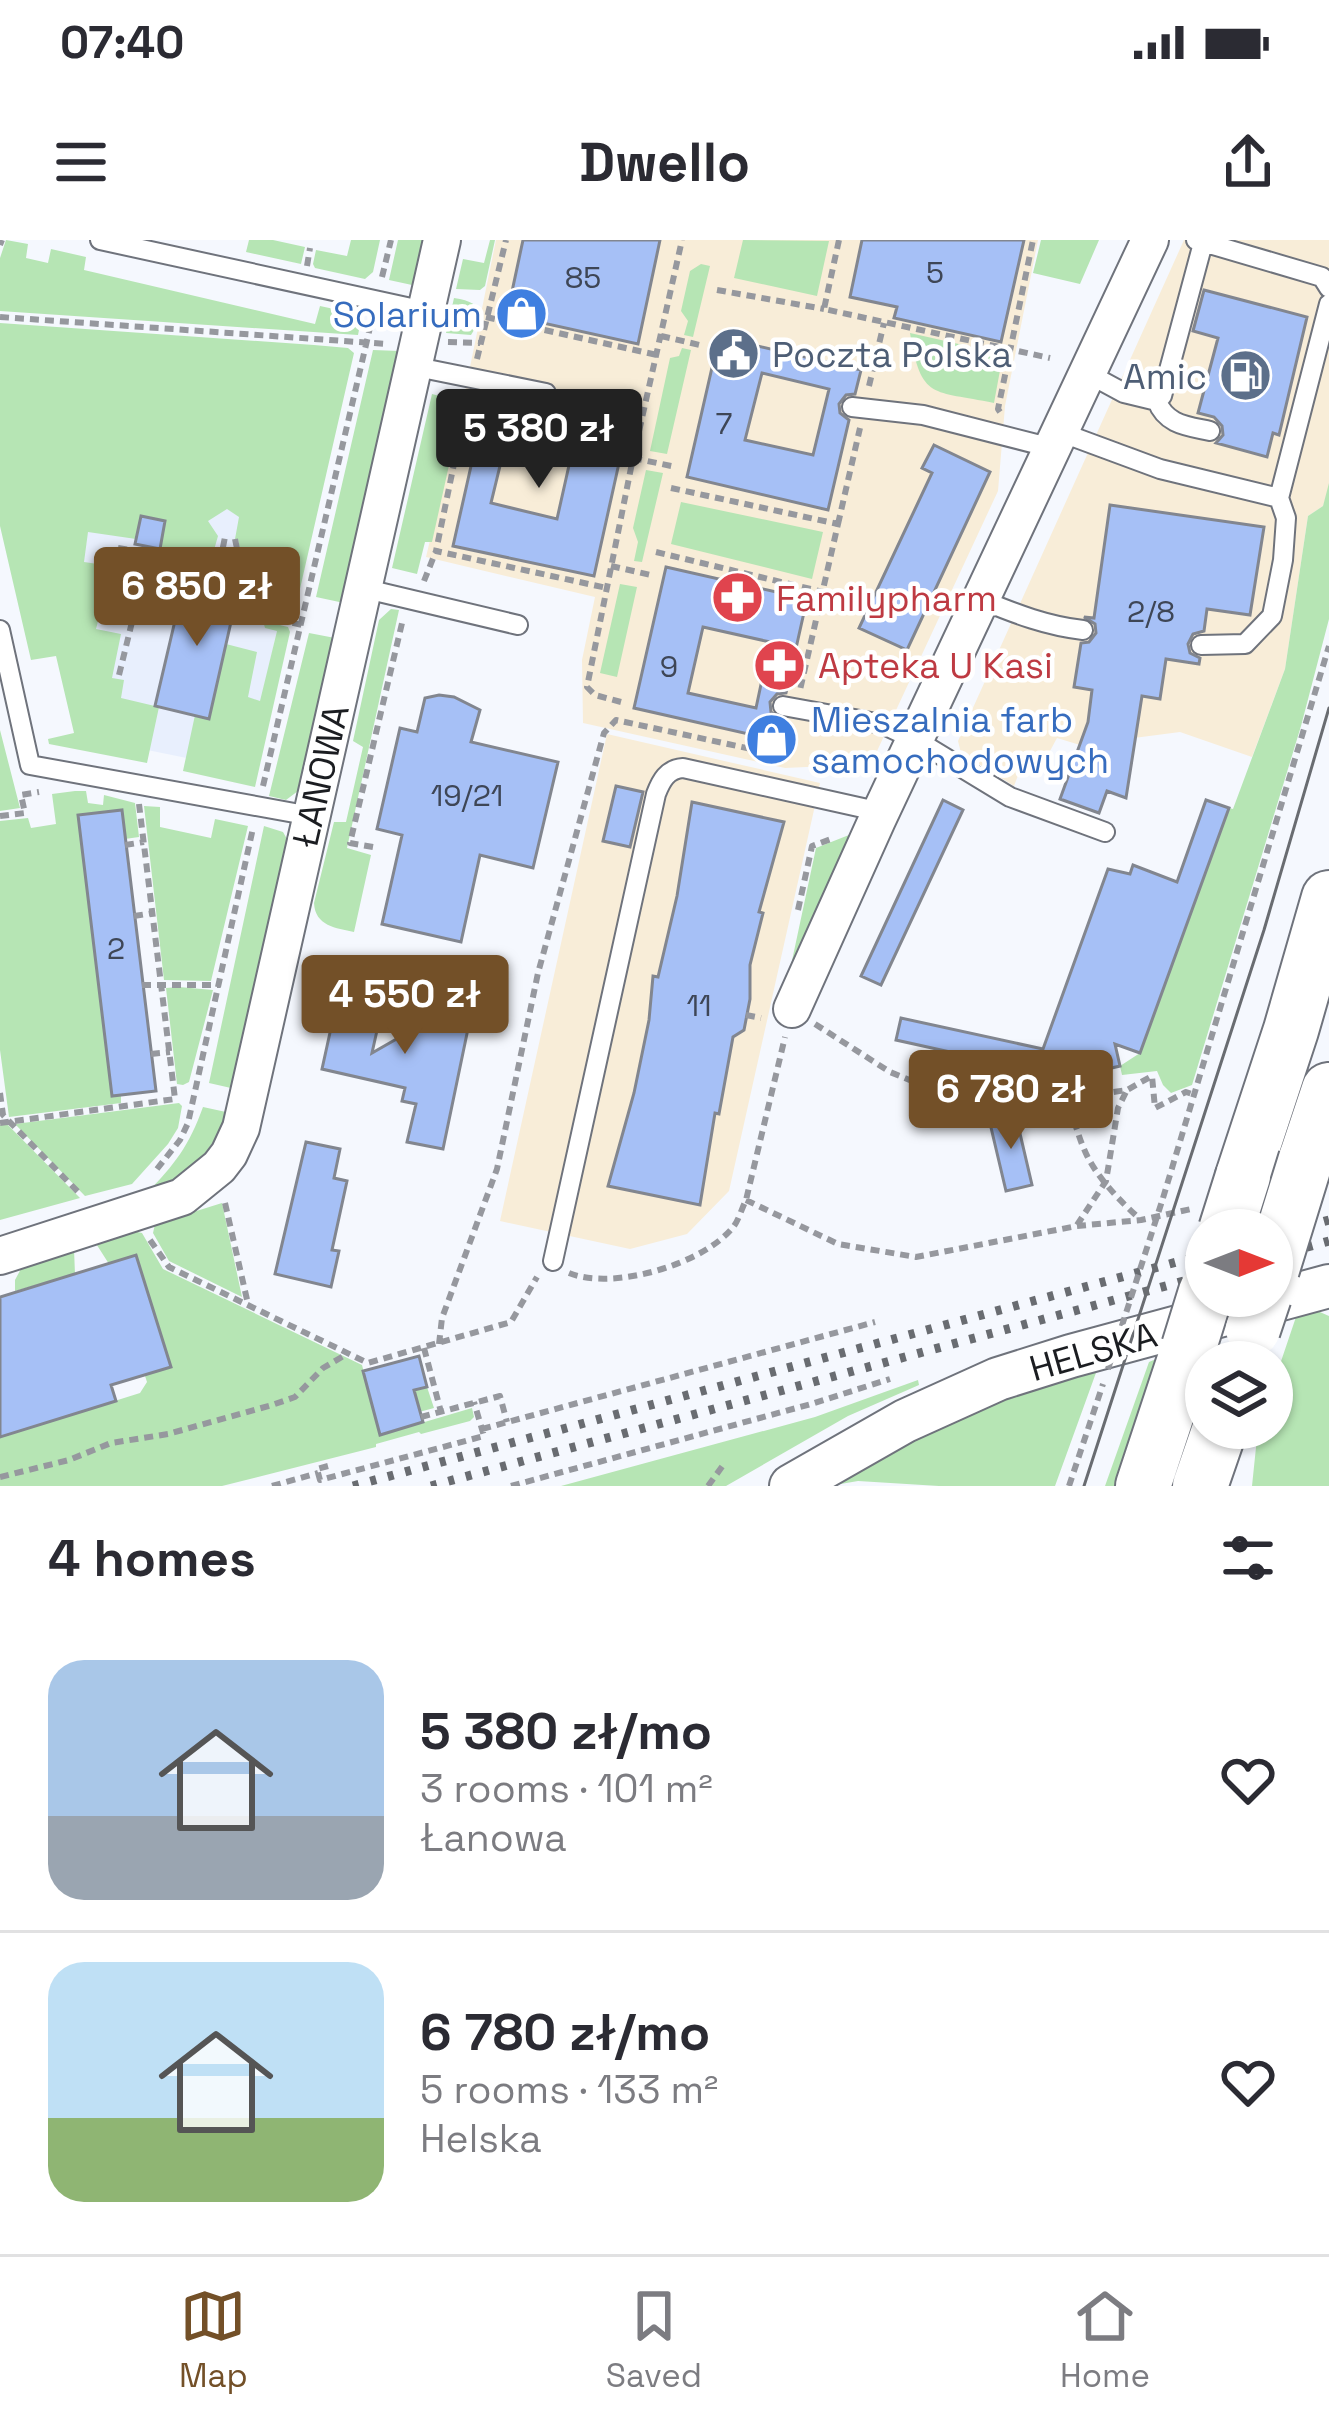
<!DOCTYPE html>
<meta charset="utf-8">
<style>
:root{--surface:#fff;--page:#f2f2f3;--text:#2b2b33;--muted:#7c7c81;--line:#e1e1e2;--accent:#735028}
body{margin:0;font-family:"Space Grotesk",sans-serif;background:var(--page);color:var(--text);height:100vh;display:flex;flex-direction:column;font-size:45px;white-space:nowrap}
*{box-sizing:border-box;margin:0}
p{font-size:39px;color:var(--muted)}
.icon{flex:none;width:66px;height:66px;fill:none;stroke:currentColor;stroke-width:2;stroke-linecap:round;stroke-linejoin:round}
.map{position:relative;height:1246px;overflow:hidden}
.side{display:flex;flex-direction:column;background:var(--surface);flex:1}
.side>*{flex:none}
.needle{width:78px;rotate:90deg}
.tools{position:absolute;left:1185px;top:969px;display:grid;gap:24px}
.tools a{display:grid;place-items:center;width:108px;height:108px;border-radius:50%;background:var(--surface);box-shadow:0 3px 9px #0004;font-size:60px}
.price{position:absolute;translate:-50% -102px;padding:0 27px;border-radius:12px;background:var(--accent);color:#fff;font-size:39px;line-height:78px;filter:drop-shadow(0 3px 6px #0008)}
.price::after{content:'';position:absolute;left:50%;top:72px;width:36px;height:27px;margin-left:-18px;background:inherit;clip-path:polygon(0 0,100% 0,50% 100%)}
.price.on{background:#222;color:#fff}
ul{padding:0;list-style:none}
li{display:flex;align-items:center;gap:36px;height:300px;padding:0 48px}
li+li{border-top:3px solid var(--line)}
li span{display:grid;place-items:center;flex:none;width:336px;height:240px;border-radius:36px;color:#555}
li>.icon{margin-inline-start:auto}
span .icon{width:144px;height:144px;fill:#fffc;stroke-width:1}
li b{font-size:51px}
h2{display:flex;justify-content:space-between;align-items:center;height:144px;padding:0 48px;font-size:51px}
.status{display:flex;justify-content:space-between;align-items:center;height:84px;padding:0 60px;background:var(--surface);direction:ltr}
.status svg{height:33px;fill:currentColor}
header{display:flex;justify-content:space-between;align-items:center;height:156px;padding:0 48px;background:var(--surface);font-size:54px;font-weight:700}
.tab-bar{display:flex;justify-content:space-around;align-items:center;height:168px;border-top:3px solid var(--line);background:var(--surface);font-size:33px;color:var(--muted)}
.tab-bar a{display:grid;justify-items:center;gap:6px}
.tab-bar .on{color:var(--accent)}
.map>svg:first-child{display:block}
</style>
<div class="status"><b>07:40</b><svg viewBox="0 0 49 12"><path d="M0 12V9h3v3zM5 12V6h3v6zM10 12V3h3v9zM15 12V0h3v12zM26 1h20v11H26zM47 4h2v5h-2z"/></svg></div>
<header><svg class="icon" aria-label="menu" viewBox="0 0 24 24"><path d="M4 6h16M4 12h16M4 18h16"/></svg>Dwello<svg class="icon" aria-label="share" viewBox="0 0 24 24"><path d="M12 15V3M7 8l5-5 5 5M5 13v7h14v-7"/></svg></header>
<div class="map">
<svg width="1329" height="1246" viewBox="0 0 1329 1246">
<rect width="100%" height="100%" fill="#f5f8fe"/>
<path fill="#f8edd8" d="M 496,0 L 1038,0 L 1005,166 L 998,251 L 871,524 L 785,528 L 583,483 L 582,420 L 595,357 L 426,317 L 461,171 Z
M 1184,0 L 1329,0 L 1329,248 L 1323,266 L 1308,276 L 1285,429 L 1252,517 L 1180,492 L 1080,505 L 1057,498 L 1036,537 L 1022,525 L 1014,546 L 961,513 L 958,501 Z
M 607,494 L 820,543 L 729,951 L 687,994 L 630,1009 L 500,981 Z"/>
<path fill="#e8effd" d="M 52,111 L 334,143 L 245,530 L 84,497 Z"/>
<path fill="#b6e5b4" d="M 6,0 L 28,4 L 26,18 L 48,23 L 51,9 L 86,17 L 84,30 L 315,84 L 320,66 L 362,75 L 358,95 L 0,71 L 0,18 Z
M 249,0 L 273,0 L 305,7 L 301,24 L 246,12 Z
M 351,0 L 380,0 L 373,32 L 365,39 L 315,28 L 313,24 L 316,10 L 347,16 Z
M 398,0 L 423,0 L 412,45 L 389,40 Z
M 490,0 L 495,0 L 485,46 L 480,50 L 456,49 L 463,19 L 484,23 Z
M 743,0 L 829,1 L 817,56 L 734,38 Z
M 1041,0 L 1099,0 L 1080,44 L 1033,33 Z
M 701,24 L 710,26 L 693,97 L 684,95 L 688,81 L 681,71 L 690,31 Z
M 454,58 C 480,62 487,71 471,95 L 446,93 Z
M 0,83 L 314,105 L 348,108 L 354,113 L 294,375 L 290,379 L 280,378 L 265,368 L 268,344 L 248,342 L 238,300 L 235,299 L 239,277 L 227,269 L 208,281 L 218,296 L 208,331 L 164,321 L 160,309 L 165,281 L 136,299 L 88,292 L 84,322 L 111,326 L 114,313 L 143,318 L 131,373 L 102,366 L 96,389 L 121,394 L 112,438 L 124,440 L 121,458 L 159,467 L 147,523 L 49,504 L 48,499 L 74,493 L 56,416 L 31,420 L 0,286 Z
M 910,93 L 1003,114 L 994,163 C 933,150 921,161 910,93 Z
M 682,108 L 691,110 L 667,214 L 650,211 L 670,118 L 679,116 Z
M 373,110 L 399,111 L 344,363 L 316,357 Z
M 432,154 L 455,160 L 461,171 L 432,302 L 425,302 L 417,334 L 392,328 Z
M 646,230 L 663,233 L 642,322 L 634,321 L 638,302 L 633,288 Z
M 1329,243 L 1329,379 L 1301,486 L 1192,845 L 1171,853 L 1163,845 L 1157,831 L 1122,835 L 1120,826 L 1140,813 L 1229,568 L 1233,569 L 1285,429 L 1308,276 L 1323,266 Z
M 681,262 L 823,292 L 812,339 L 671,304 Z
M 620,344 L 637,347 L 617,437 L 600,433 Z
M 391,369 L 399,370 L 347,608 L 371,615 L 354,692 C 336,688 315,686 314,663 L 334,582 L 346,582 L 363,507 L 353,501 L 379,380 Z
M 263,381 L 288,387 L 290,392 L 255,547 L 183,531 L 195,475 L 209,478 L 226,404 L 257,412 L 248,457 L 260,461 L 277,391 L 265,388 Z
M 309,393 L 335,398 L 302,548 L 286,560 L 269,556 Z
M 0,490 L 20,568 L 0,571 Z
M 75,551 L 86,551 L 88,563 L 103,565 L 104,555 L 135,563 L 139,597 L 125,599 L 121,570 L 78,576 L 112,855 L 121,855 L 121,863 L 9,877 L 0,810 L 0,581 L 28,578 L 31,588 L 56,584 L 52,554 Z
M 144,566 L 160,567 L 160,587 L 211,598 L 215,579 L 248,586 L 211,741 L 164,740 Z
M 264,586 L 283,592 L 287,599 L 231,848 L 209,843 Z
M 854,593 L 790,730 L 816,608 Z
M 179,747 L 213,750 L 189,842 L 183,845 L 177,844 L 166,748 Z
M 179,863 L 182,866 L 178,888 L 168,904 L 132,944 L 85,956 L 15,884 Z
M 203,867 L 226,872 L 217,897 L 183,942 L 146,954 C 175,924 189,906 203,867 Z
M 7,884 L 80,958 L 0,980 L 0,885 Z
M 222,963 L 242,1057 L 169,1021 L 153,993 L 155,984 Z
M 133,991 L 142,993 L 163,1029 L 362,1125 L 374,1172 L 401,1153 L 427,1147 L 434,1168 L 408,1175 L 411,1186 L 472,1168 L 474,1177 L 470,1181 L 421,1194 L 419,1192 L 376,1204 L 376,1207 L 222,1246 L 0,1246 L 0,1197 L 140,1153 L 147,1142 L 109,1024 L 95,1002 Z
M 74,1009 L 75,1034 L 15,1051 L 15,1040 L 23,1025 Z
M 1313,1069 L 1329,1076 L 1329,1246 L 1252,1246 L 1258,1188 L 1272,1188 L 1272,1148 L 1297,1074 Z
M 1156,1119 L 1115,1246 L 1105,1246 L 1149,1122 Z
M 1097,1130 L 1055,1246 L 939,1246 L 858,1241 L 829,1246 L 918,1195 L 1027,1149 Z
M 918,1140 L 919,1145 L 848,1176 L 726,1246 L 561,1246 L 815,1177 Z"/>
<path fill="#a6c0f6" stroke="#82868f" stroke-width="3" fill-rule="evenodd" d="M 523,0 L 660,0 L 638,104 L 507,75 Z
M 862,0 L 1024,0 L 1001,102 L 894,78 L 897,67 L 850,57 Z
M 1204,50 L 1307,77 L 1279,195 L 1273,193 L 1267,217 L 1216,203 L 1223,195 L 1222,186 L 1214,177 L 1198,173 L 1218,98 L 1193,91 Z
M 719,97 L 861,130 L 855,154 L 846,155 L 839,164 L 840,173 L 849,180 L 828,270 L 687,237 ZM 762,133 L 829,149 L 813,215 L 745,200 Z
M 485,164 L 527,174 L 530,186 L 538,190 L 549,187 L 553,180 L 625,196 L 594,336 L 453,306 ZM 507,197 L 572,212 L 557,279 L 491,263 Z
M 934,205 L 990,232 L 907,410 L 859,388 L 932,233 L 922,228 Z
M 1110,265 L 1264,287 L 1250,375 L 1207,369 L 1204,391 L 1193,394 L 1188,404 L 1190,413 L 1200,418 L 1199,424 L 1166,419 L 1160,459 L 1142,456 L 1126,558 L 1107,551 L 1099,573 L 1060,559 L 1088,482 L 1092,450 L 1074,447 L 1081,403 L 1089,402 L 1096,393 L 1095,384 L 1084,377 L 1094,378 Z
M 141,276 L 165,281 L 160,309 L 135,304 Z
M 666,327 L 807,359 L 786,453 L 777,454 L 770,462 L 771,472 L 780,479 L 775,500 L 634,468 ZM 703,387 L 770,402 L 756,468 L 688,453 Z
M 185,338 L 238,351 L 209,479 L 155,466 Z
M 439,455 L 454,457 L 480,470 L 471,502 L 558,522 L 533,628 L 480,615 L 461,702 L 382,684 L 402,595 L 377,589 L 400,488 L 417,492 L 425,458 Z
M 616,546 L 643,552 L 630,607 L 603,601 Z
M 943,560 L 963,570 L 881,745 L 861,736 Z
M 1206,560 L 1229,568 L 1140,813 L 1115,804 L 1120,826 L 1068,838 L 896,800 L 901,778 L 1043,809 L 1108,629 L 1130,634 L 1133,625 L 1177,642 Z
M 692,562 L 784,582 L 759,672 L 763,673 L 750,725 L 750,759 L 744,790 L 733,797 L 719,874 L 715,873 L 700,965 L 608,946 L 634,853 L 649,780 L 653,736 L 658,737 L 677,656 Z
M 122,570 L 156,851 L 112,856 L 78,575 Z
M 342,738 L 364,743 L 359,770 L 376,774 L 373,785 L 378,786 L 372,813 L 435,777 L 446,748 L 475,755 L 443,909 L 407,902 L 416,864 L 402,861 L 405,848 L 322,829 Z
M 1015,872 L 1032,945 L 1006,951 L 989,879 Z
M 306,902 L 340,909 L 334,938 L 347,941 L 332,1010 L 339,1011 L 331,1047 L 275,1034 Z
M 136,1015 L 171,1127 L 111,1145 L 116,1161 L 0,1197 L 0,1057 Z
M 419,1116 L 427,1147 L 414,1150 L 423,1182 L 380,1195 L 363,1131 Z"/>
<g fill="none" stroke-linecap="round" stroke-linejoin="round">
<defs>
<path id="service" d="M 100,0 L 425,71
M 1196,0 L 1322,37 L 1329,48
M 412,126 L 546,153 L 540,177
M 1087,133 L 1124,153 L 1157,161 L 1162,156 L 1203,3
M 1157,161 C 1166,185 1188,186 1210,191
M 852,167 L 923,175 L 1052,208
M 1060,192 L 1160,229 L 1279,258 L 1329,64
M 362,348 L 518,385
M 982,360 C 1016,374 1047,386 1083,390
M 0,390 L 30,525 L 311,576
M 1201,405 L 1245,404 L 1272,376 L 1283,320 L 1286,278 L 1279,258
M 783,466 L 882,484 L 916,500 L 1010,557 L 1105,592
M 553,1021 L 656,554 C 661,541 667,529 683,528 L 881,572"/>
<path id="minor" d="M 792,769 L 877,580 L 1150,0
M 0,1016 L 182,957 L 219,927 L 229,914 L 241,888 L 442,0"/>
<path id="tertiary" d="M 791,1246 L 905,1181 L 998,1139 L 1071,1116 L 1329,1046"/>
<path id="primary" d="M 1306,919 L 1329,850
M 1243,936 L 1291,790 L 1329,658
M 1143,1246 L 1189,1107
M 1200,1246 L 1220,1188"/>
</defs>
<use href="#service" stroke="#6f737c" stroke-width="22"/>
<use href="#minor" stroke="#6f737c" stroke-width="40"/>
<use href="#tertiary" stroke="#6f737c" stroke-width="46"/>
<use href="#primary" stroke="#6f737c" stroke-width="58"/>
<path stroke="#96989e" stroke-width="6" stroke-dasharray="9 6" stroke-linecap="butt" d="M 839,0 L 824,69 L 1050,118
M 0,5 L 2,0
M 307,26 L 310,8
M 382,37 L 391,0
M 717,50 L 824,69
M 0,77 L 387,104
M 486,77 L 657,115
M 661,96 L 704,106
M 448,102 L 480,103
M 477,119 L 506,0
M 869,146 L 884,83
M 467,161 L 436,311 L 607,348
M 561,172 L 639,190
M 1000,172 L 998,169 L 1033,0
M 633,218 L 676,227
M 671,248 L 838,284 L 800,450
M 838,284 L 860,188
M 235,299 L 245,346 L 264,378
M 118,308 L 141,312 L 163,325 L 244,343
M 656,312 L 823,352
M 611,326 L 651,335
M 217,337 L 225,297
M 424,341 L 436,311
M 234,370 L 302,385
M 119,435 L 148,317
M 621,462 L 595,455 L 587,447 L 633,218 L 682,0
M 263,546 L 372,79
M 0,576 L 25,573 L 21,555 L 39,552
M 125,605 L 144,602
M 373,607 L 350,603 L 403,379
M 798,670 L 812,606 L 834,598
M 134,676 L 153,673
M 142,745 L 220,745
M 746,775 L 761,778
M 815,784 L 890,832 L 912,841 L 1099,854 L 1127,850 L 1152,836 L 1155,868 L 1186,852 L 1195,855
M 151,814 L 170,812
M 0,853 L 3,875 L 81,955
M 1061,854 C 1073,870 1076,891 1084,909 C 1095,936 1120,961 1141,980
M 0,883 L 175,859 L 139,564
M 157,929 L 180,900 L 188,883 L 253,588
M 1163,958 L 1329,406
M 746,960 L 838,1004 L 916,1017 L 1077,986 L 1141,980 L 1191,969
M 225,963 L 248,1064
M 1077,985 L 1106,941 L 1118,868 L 1127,850
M 150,1000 L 169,1027 L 368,1123 L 511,1082 L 537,1037
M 569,1033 C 613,1051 705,1024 734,986 C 739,979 742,968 746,960 L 785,797
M 439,1104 L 442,1078 L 497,929 L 538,733 L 604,493 L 616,480 L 784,516 L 791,487
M 424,1108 L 441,1172
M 421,1177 L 500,1156 L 507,1182
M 482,1189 L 875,1082
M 328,1226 L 317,1229 L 320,1240 L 484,1196 L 474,1162
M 0,1237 L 69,1220 L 111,1203 L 168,1194 L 272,1165 L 295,1157 L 323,1128 L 347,1114
M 272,1246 L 318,1233
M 511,1246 L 811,1164 L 890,1139
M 708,1246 L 724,1224
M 1069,1246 L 1103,1144"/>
<use href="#service" stroke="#fff" stroke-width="18"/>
<use href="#minor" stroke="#fff" stroke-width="36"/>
<use href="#tertiary" stroke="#fff" stroke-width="42"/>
<use href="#primary" stroke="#fff" stroke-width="54"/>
<path stroke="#696c71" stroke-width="3" d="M 1084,1246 L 1264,690 L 1329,468"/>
<path stroke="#696c71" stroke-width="9" stroke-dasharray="6 12" stroke-linecap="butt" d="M 1272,996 L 1329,980
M 1272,1017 L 1329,1001
M 353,1246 L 1206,1014
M 431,1246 L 1206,1035"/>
<defs>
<path id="primary-bridge" d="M 1226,990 L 1243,936
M 1272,1029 L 1306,919
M 1253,1089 L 1264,1056
M 1189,1107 L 1206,1052"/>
</defs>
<use href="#primary-bridge" stroke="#6f737c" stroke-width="58" stroke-linecap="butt"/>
<path stroke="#96989e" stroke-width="6" stroke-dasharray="9 6" stroke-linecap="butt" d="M 1108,1129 L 1163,958"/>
<use href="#primary-bridge" stroke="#fff" stroke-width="54"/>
</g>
<defs>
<symbol id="shop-disc" viewBox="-11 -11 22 22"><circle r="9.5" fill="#3f7fe0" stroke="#fff"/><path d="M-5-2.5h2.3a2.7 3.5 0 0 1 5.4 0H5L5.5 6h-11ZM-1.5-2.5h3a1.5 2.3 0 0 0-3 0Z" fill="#fff"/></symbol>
<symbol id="civic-disc" viewBox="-11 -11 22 22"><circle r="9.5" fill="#5c6f8a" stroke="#fff"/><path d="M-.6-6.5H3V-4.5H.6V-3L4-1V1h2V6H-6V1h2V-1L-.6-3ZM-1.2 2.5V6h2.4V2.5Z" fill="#fff"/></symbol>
<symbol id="fuel-disc" viewBox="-11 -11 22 22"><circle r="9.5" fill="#5c6f8a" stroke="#fff"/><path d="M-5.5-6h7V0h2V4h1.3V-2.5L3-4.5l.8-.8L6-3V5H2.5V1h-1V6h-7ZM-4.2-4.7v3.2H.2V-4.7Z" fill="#fff"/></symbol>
<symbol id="pharmacy-disc" viewBox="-11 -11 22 22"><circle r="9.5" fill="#e0444e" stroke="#fff"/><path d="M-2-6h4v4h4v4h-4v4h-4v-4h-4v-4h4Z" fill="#fff"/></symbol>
</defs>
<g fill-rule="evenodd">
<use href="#shop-disc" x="492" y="44" width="59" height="59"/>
<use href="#civic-disc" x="704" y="84" width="59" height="59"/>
<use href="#fuel-disc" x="1216" y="106" width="59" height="59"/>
<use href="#pharmacy-disc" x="708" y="328" width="59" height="59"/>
<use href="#pharmacy-disc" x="750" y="396" width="59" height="59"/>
<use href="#shop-disc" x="742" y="470" width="59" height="59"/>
</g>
<g text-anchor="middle" stroke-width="9" stroke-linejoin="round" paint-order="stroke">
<g font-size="30" fill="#3e4656">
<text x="935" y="43">5</text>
<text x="583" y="48">85</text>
<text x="724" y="194">7</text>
<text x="1151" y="382">2/8</text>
<text x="669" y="437">9</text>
<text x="467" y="566">19/21</text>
<text x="116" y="719">2</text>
<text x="699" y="776">11</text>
</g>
<g font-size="36" fill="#366cbe" stroke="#fff" text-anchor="end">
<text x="482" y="87">Solarium</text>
<text x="811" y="492" text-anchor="start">Mieszalnia farb<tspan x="811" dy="41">samochodowych</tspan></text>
</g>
<g font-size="36" fill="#4e5e75" stroke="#fff" text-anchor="start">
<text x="772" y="127">Poczta Polska</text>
<text x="1207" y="149" text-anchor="end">Amic</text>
</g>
<g font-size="36" fill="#be3a42" stroke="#fff" text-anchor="start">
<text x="776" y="371">Familypharm</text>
<text x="818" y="438">Apteka U Kasi</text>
</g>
<g font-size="36" fill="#1b1d21" stroke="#fff">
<text transform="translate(320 536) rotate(-77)" y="13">ŁANOWA</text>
<text transform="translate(1093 1111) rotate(-16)" y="13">HELSKA</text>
</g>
</g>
</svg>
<div class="tools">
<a><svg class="needle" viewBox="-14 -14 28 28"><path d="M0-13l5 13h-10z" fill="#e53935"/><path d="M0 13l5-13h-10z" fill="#7c7c81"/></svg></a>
<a><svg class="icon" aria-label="layers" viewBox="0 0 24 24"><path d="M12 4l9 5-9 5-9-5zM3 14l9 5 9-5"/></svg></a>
</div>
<b class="price on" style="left:539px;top:251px">5 380 zł</b>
<b class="price" style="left:197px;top:409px">6 850 zł</b>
<b class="price" style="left:405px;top:817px">4 550 zł</b>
<b class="price" style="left:1011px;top:912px">6 780 zł</b>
</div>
<section class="side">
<h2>4 homes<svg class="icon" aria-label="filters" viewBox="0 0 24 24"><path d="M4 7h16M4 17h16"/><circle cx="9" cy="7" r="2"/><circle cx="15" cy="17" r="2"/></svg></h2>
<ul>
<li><span style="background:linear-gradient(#a9c7e8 65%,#9aa5b1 0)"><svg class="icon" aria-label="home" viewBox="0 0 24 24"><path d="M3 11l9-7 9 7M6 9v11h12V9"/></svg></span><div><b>5 380 zł/mo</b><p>3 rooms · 101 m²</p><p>Łanowa</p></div><svg class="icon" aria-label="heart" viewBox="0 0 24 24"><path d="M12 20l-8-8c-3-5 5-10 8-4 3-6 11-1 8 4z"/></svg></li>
<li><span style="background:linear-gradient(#bfe0f5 65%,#8fb573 0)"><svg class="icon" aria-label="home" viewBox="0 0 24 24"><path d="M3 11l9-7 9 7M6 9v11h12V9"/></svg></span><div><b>6 780 zł/mo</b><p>5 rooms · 133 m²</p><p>Helska</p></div><svg class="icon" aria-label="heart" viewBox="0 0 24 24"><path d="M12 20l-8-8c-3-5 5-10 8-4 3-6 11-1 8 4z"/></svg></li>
</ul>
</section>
<nav class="tab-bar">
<a class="on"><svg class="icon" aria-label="map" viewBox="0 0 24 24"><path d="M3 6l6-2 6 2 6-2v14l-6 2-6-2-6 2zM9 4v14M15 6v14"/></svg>Map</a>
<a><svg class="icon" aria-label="saved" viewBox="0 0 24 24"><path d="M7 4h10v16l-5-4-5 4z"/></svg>Saved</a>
<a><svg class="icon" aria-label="home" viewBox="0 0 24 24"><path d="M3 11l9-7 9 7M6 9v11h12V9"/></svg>Home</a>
</nav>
